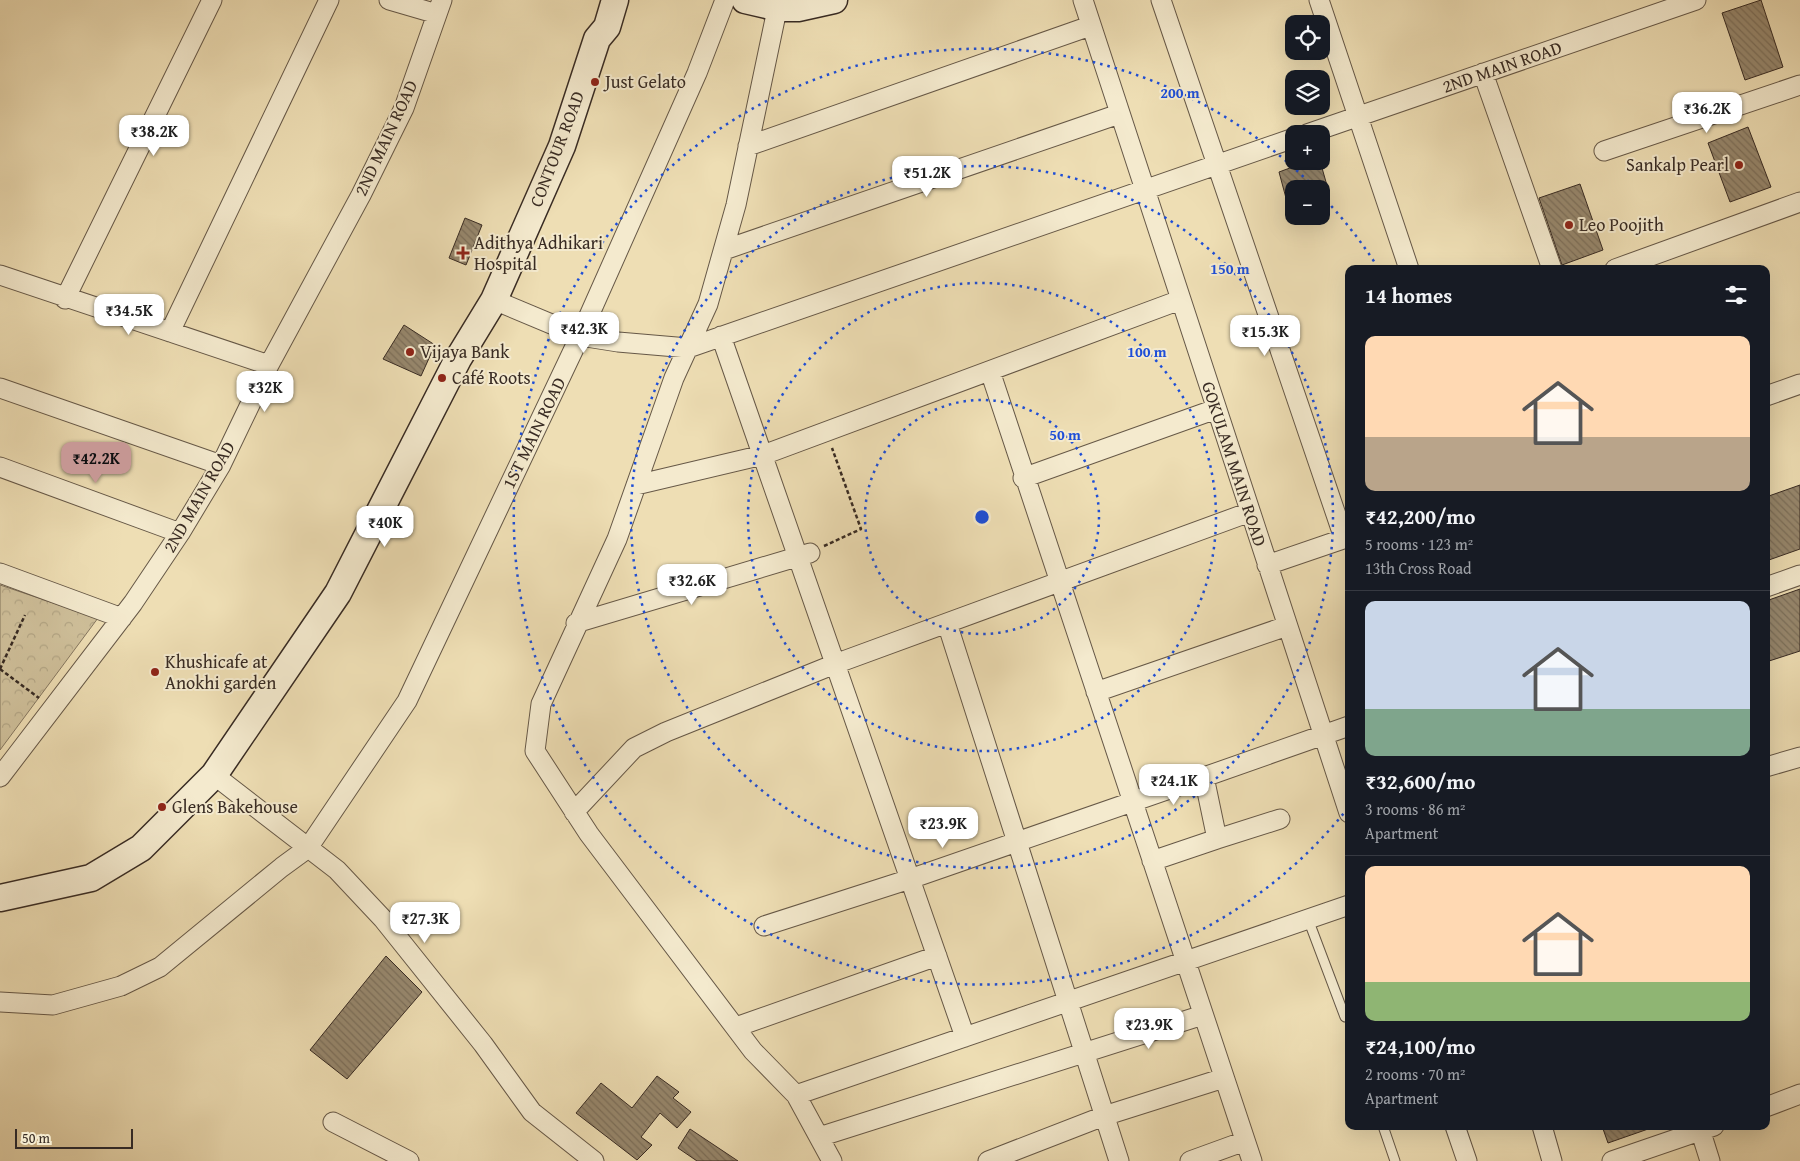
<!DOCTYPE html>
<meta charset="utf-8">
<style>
:root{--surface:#171b24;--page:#242831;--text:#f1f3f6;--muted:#9ea1a6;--line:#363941;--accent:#c59692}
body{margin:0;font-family:"Gentium Book Plus",serif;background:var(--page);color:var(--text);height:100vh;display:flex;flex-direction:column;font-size:19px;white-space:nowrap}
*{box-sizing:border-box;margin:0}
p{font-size:16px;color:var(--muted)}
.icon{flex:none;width:28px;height:28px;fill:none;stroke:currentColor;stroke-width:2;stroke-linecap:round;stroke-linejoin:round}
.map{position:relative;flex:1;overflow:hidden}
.drawer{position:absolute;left:1345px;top:265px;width:425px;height:865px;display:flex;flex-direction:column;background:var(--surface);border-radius:10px;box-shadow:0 5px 20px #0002}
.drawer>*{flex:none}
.fabs{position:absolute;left:1285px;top:15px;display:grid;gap:10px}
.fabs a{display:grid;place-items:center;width:45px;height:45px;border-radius:10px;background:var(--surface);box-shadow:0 5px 20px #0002;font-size:25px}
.scale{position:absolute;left:15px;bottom:12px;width:118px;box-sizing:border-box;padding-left:5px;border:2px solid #382b23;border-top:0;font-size:14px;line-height:18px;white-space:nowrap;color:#382b23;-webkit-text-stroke:4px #f4eace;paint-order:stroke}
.price{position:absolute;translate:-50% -42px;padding:0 11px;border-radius:10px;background:#fff;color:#222;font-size:16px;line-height:32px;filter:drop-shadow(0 1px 2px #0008)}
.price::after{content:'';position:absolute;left:50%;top:30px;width:15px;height:11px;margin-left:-8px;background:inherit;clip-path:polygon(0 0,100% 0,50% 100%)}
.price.active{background:var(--accent);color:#111}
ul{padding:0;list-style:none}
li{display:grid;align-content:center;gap:10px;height:265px;padding:0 20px}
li+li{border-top:1px solid var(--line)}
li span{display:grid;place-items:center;height:155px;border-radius:10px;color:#555}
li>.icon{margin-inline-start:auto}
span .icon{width:90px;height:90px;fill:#fffc;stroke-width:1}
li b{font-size:21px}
h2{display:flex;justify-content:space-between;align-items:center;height:60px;padding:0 20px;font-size:21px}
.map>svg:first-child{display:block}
</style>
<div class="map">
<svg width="1800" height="1161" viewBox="0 0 1800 1161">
<defs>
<pattern id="forest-crowns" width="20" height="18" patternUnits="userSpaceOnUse" patternTransform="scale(1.25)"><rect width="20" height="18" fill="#cfc09b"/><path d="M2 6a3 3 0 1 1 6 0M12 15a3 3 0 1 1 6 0" fill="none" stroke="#b2a585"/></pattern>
<pattern id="building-back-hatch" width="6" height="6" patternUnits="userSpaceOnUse" patternTransform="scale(1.25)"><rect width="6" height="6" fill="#97886e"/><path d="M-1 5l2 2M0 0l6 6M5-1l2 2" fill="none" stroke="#7c6f5a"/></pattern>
</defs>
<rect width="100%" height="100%" fill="#eedeb4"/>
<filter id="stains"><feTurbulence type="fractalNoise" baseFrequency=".004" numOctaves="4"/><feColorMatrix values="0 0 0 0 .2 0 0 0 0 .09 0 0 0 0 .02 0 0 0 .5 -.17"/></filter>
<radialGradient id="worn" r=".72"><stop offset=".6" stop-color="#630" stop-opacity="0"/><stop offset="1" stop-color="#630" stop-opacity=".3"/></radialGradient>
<path fill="url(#forest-crowns)" stroke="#84765f" d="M 0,585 L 98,618 L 0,750 Z"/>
<path fill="url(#building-back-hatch)" stroke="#382b23" d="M 1761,0 L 1783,67 L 1745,80 L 1722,13 Z
M 1748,127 L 1771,187 L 1730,202 L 1708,143 Z
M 1309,161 L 1320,161 L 1328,189 L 1294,189 L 1294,212 L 1290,213 L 1279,172 Z
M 1580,184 L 1603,250 L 1562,265 L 1539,198 Z
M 465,218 L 482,225 L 466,265 L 449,258 Z
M 404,325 L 435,345 L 421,376 L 383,359 Z
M 1800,485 L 1800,549 L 1766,561 L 1766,497 Z
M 1800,589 L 1800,651 L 1766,662 L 1766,601 Z
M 386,956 L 422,992 L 347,1079 L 310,1050 Z
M 657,1076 L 679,1092 L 673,1098 L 691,1112 L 677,1128 L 660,1113 L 641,1137 L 652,1145 L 637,1160 L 576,1113 L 601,1083 L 632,1108 Z
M 1602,1126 L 1650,1126 L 1651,1128 L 1608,1143 Z
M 690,1129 L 738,1161 L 697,1161 L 678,1148 Z"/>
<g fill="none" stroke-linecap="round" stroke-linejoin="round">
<defs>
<path id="service" d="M 1308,919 L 1345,1017
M 1383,1126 L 1395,1161"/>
<path id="minor" d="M 389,0 L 437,14
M 779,0 L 736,205 L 708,304 L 674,378 L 617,539 L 541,704 L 535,751 L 589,834 L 753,1051 L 796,1095 L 832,1161
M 1083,0 L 1349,813
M 1161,0 L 1344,538
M 1319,0 L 1409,269
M 1483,73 L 1552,269
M 1307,134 L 1696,0
M 748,146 L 1090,26
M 1604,151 L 1800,85
M 724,250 L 1119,114
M 1615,269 L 1800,202
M 0,275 L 269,365
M 65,299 L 212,0
M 494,300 L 580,336 L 618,342 L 688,348 L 1294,138
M 170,332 L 329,0
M 721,336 L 965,1037
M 990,371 L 1252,1161
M 0,388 L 221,465
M 1766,396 L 1800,384
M 0,467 L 180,533
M 1023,478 L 1216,409
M 636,485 L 763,455 L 1180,300
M 1267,565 L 1349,537
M 0,573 L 122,618
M 1766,587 L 1800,575
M 576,623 L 810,553
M 947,623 L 1119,1161
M 1096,692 L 1287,626
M 1766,767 L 1800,757
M 214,775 L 337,870 L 383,919 L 483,1044 L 532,1112 L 594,1161
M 0,777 L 133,603 L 180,533 L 221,465 L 269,365 L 361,195 L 404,108 L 442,0
M 574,812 L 634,748 L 666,732 L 835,664 L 1250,512
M 1280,819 L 1217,839 L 1204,777 L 1349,726
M 1152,861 L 1217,839
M 764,926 L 910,879 L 1204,777
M 0,1002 L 53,1005 L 121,986 L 160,967 L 282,867 L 308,848 L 407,701 L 580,336 L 697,73 L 725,0
M 736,1027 L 937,956
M 796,1095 L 1349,905
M 1766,1107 L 1800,1094
M 333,1122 L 409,1161
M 1455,1126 L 1467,1161
M 1542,1126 L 1552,1161
M 1699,1126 L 1710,1161
M 819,1137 L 1203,1015
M 988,1161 L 1104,1116 L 1224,1078
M 1190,1161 L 1245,1141
M 1612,1161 L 1714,1126"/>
<path id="secondary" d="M 745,0 L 779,8 L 798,8 L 834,0
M 0,898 L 91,878 L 141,848 L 214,775 L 338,593 L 458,359 L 494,300 L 562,146 L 597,39 L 607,27 L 615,0"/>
</defs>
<use href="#service" stroke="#665847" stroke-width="11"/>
<use href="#minor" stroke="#665847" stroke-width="21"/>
<use href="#secondary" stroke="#382b23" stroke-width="29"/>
<path stroke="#382b23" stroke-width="2.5" stroke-dasharray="4 2.5" stroke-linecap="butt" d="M 824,546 L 861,529 L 832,448
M 0,669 L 25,615
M 0,669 L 39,698"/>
<use href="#service" stroke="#f4eace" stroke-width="9"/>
<use href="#minor" stroke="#f4eace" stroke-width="19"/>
<use href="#secondary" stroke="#f4eace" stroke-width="26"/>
</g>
<g fill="none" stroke="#1d4ed8" stroke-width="2.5" stroke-dasharray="2.5 5">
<circle cx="982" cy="517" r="117"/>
<circle cx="982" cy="517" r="234"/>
<circle cx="982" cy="517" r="351"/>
<path d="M1348 808A468 468 0 1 1 1313 186M1321 195A468 468 0 0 1 1377 266"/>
</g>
<g fill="#8f2418" stroke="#f4eace" stroke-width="2">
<circle cx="595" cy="82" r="5"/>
<circle cx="1739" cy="165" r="5"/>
<circle cx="1569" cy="225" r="5"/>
<path d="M460.5 245.5h5v5h5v5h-5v5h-5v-5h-5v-5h5z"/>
<circle cx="410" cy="352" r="5"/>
<circle cx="442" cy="378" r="5"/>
<circle cx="155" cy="672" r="5"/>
<circle cx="162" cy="807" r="5"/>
</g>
<g text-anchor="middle" stroke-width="4" stroke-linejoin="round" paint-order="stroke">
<g font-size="18" fill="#382b23" stroke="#f4eace">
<text transform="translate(1502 67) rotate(-19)" y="6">2ND MAIN ROAD</text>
<text transform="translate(386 138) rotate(-65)" y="6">2ND MAIN ROAD</text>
<text transform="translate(557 149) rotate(-69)" y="6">CONTOUR ROAD</text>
<text transform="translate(534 433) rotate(-64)" y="6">1ST MAIN ROAD</text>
<text transform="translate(1234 464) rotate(72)" y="6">GOKULAM MAIN ROAD</text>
<text transform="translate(199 497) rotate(-60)" y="6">2ND MAIN ROAD</text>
</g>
<g font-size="18" fill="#382b23" stroke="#f4eace" text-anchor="start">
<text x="605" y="88">Just Gelato</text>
<text x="1729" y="171" text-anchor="end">Sankalp Pearl</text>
<text x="1579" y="231">Leo Poojith</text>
<text x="474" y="249">Adithya Adhikari<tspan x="474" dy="21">Hospital</tspan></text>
<text x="420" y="358">Vijaya Bank</text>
<text x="452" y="384">Café Roots</text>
<text x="165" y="668">Khushicafe at<tspan x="165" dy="21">Anokhi garden</tspan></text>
<text x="172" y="813">Glens Bakehouse</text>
</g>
</g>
<circle cx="982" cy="517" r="8" fill="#1d4ed8" stroke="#f4eace" stroke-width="2.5"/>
<g font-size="15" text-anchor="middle" font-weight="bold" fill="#1d4ed8" stroke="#f4eace" stroke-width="4" stroke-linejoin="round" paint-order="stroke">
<text x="1180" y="98">200 m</text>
<text x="1230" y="274">150 m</text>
<text x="1147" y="357">100 m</text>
<text x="1065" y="440">50 m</text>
</g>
<rect width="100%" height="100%" filter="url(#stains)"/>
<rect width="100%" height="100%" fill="url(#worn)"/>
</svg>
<div class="fabs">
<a><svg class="icon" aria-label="locate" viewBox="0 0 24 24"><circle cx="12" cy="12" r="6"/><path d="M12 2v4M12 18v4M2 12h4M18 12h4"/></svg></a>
<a><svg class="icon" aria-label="layers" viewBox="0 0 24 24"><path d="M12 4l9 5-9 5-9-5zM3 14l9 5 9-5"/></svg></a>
<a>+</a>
<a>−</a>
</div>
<div class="scale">50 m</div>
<b class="price" style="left:1707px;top:134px">₹36.2K</b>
<b class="price" style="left:154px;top:157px">₹38.2K</b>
<b class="price" style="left:927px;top:198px">₹51.2K</b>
<b class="price" style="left:129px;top:336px">₹34.5K</b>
<b class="price" style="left:584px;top:354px">₹42.3K</b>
<b class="price" style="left:1265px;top:357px">₹15.3K</b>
<b class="price" style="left:265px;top:413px">₹32K</b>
<b class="price active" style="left:96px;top:484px">₹42.2K</b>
<b class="price" style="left:385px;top:548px">₹40K</b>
<b class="price" style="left:692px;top:606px">₹32.6K</b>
<b class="price" style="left:1174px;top:806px">₹24.1K</b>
<b class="price" style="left:943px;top:849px">₹23.9K</b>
<b class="price" style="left:425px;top:944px">₹27.3K</b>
<b class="price" style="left:1149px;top:1050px">₹23.9K</b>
<section class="drawer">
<h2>14 homes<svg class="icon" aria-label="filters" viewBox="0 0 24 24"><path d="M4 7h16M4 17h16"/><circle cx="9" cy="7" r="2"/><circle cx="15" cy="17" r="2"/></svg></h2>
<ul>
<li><span style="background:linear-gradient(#ffd9b3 65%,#b9a48a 0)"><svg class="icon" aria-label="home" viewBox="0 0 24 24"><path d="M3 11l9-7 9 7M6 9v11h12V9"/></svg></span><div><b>₹42,200/mo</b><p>5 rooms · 123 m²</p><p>13th Cross Road</p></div></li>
<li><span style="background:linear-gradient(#c9d6e8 70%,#7fa58c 0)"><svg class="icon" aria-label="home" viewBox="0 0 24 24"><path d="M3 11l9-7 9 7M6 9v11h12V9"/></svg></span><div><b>₹32,600/mo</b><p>3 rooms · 86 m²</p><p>Apartment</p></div></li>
<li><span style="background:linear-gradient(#ffd9b3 75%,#8fb573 0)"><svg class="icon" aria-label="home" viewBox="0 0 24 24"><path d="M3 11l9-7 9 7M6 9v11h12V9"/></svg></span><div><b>₹24,100/mo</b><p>2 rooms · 70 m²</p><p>Apartment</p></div></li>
</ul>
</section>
</div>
